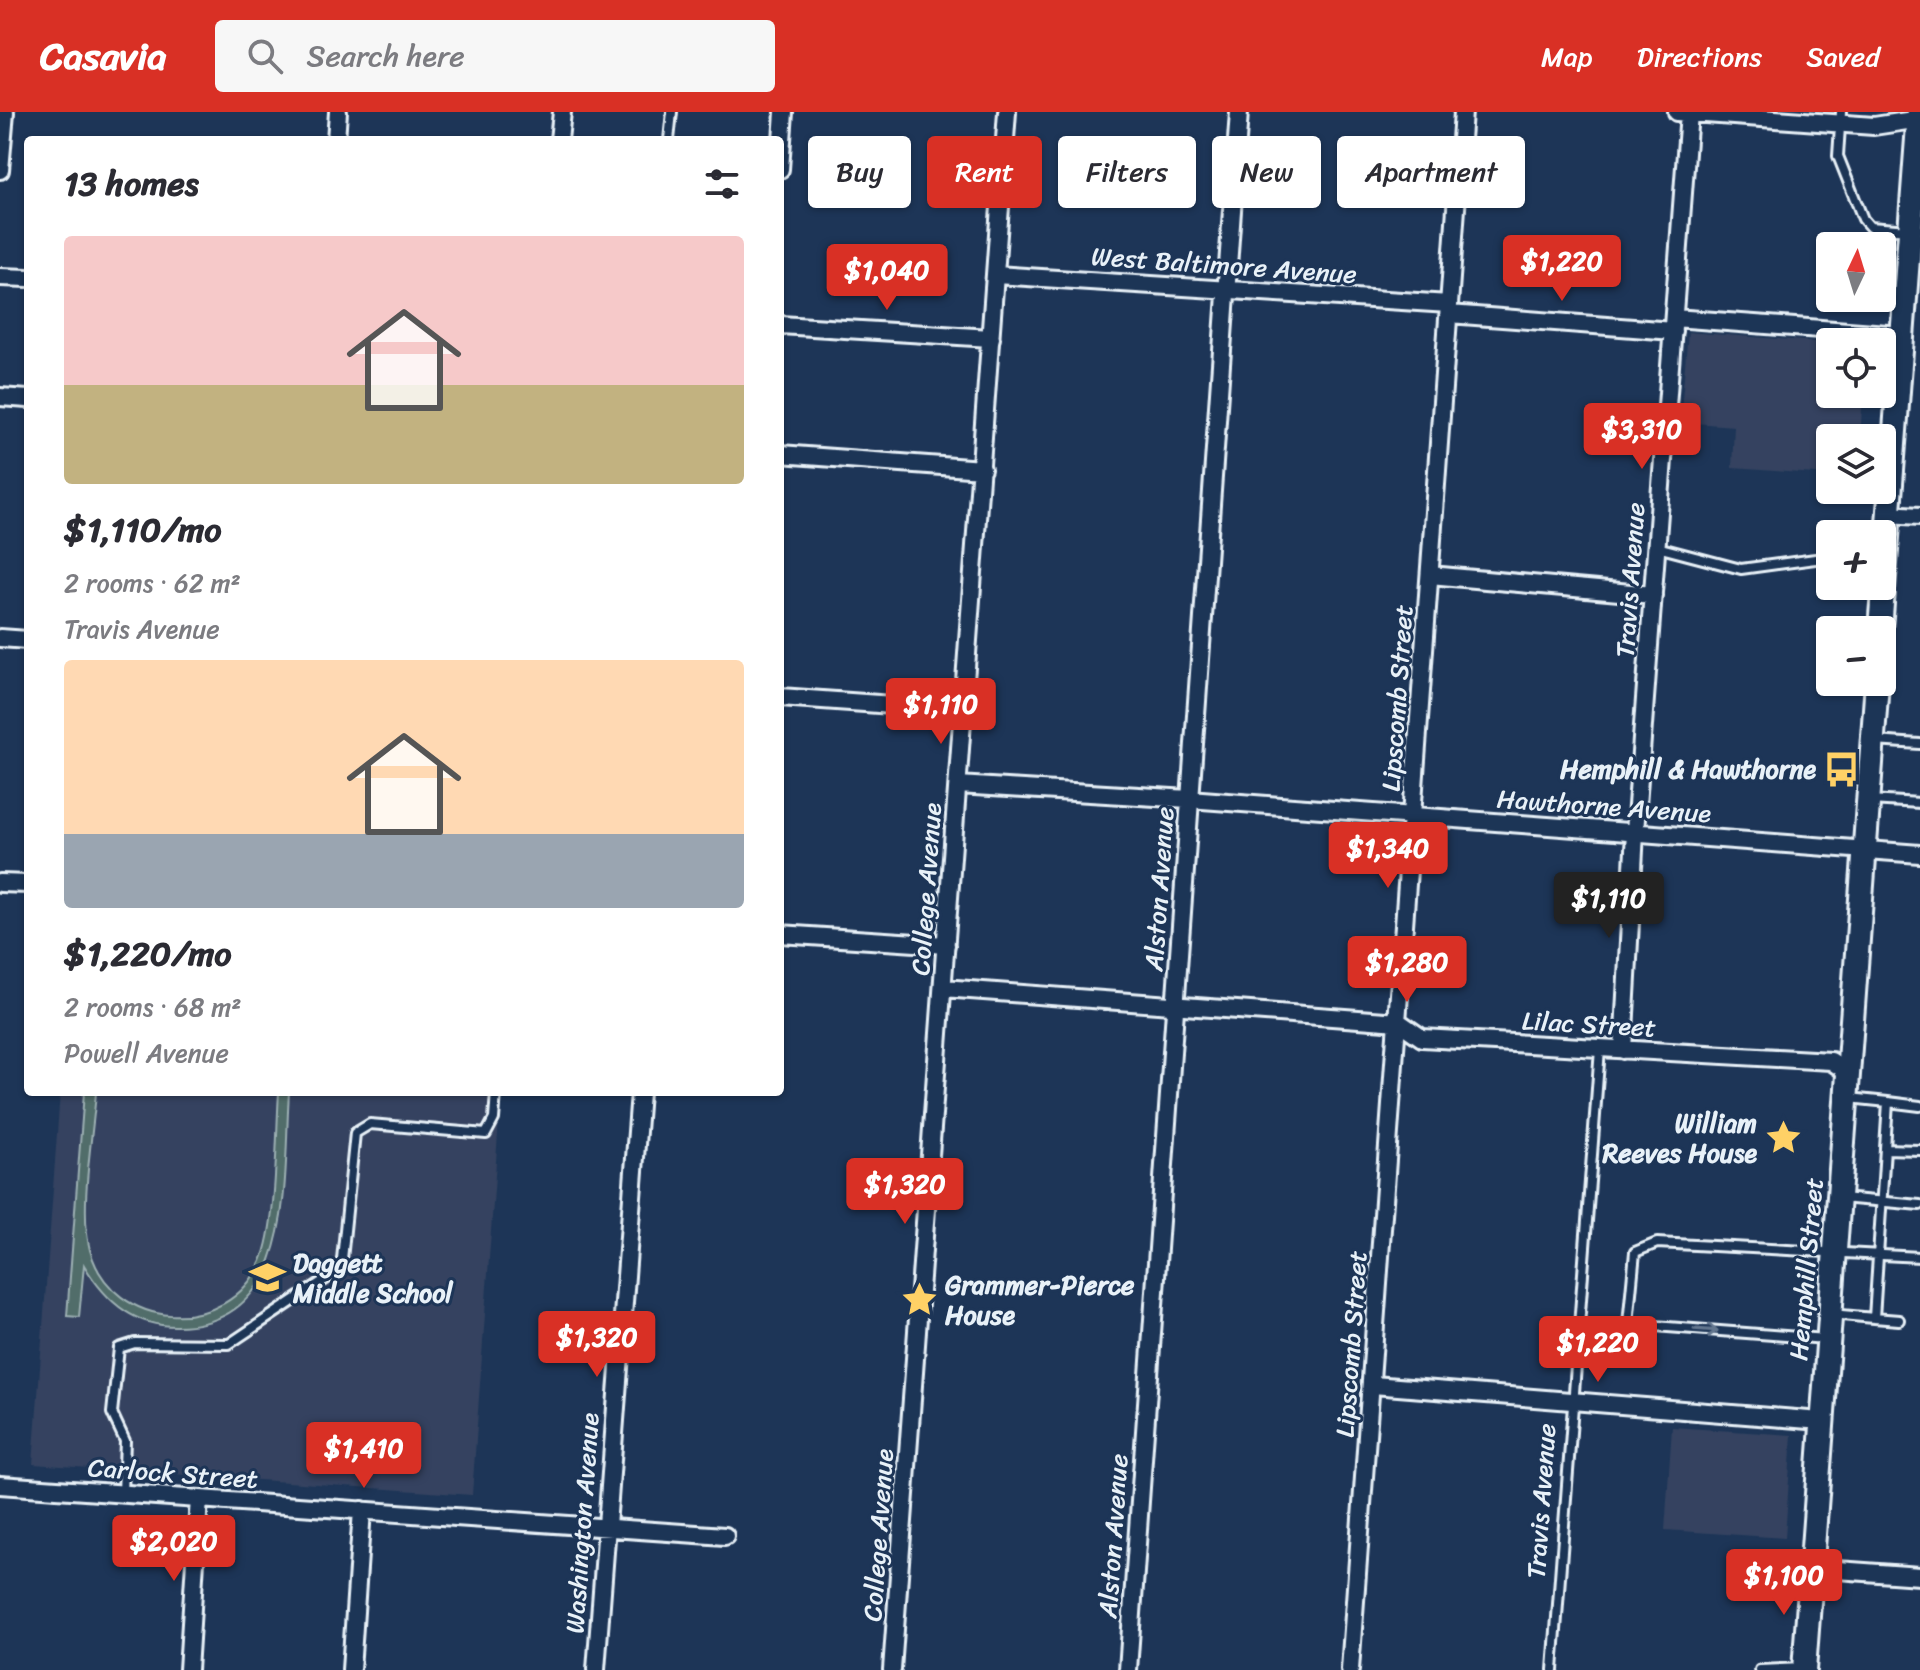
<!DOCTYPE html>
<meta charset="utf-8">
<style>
:root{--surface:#fff;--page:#f7f7f7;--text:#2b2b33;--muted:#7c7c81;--accent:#d93025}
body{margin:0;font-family:Sriracha,sans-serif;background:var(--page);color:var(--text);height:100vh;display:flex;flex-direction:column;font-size:30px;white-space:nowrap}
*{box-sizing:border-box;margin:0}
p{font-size:26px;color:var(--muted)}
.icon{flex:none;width:44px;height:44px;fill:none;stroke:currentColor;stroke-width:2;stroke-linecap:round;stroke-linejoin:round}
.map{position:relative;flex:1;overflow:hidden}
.sheet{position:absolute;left:24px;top:24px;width:760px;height:960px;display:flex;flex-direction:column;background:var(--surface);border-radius:8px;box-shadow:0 2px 6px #0004}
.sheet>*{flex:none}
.guide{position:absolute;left:808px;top:24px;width:760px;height:72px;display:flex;gap:16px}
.needle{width:52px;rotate:4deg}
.fabs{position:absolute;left:1816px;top:120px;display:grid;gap:16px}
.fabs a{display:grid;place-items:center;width:80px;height:80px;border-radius:8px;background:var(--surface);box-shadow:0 2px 6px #0004;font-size:40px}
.price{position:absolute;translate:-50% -68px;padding:0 18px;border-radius:8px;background:var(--accent);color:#fff;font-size:26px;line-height:52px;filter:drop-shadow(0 2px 4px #0008)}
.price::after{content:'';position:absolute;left:50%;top:48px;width:24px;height:18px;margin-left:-12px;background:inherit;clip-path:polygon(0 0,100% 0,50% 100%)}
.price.on{background:#222;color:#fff}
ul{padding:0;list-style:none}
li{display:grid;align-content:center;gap:16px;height:424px;padding:0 40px}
li span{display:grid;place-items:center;height:248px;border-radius:8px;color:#555}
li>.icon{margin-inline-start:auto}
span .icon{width:144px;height:144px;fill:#fffc;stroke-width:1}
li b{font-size:34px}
h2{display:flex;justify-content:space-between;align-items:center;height:96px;padding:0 40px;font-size:34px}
.pill{padding:0 28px;border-radius:8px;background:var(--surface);box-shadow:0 2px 6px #0004;font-size:28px;line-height:72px}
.pill.on{background:var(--accent);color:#fff}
header{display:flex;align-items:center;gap:48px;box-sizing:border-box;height:112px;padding:0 40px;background:var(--accent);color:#fff}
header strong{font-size:38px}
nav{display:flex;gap:44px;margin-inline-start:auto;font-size:28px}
.search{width:560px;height:72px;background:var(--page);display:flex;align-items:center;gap:20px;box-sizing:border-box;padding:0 28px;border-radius:8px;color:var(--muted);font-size:30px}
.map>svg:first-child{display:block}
</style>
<header>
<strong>Casavia</strong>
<div class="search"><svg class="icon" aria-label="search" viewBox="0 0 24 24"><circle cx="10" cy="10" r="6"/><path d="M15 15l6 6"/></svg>Search here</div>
<nav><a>Map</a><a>Directions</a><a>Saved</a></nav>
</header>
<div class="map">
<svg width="1920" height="1558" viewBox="0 0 1920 1558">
<rect width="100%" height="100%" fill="#1d3557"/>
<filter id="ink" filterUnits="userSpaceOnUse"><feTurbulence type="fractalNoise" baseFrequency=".0125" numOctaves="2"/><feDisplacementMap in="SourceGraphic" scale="16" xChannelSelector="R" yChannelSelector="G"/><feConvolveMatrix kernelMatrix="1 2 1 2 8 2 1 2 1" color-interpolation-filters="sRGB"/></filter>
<g filter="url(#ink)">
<path fill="#344360" d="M 1688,220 L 1830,231 L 1830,282 L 1863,282 L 1860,326 L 1830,326 L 1830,363 L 1732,356 L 1734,314 L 1680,310 Z
M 60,980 L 501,980 L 472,1383 L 33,1352 Z
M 1672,1315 L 1792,1323 L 1785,1426 L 1665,1418 Z"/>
<path fill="#516d6b" stroke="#9cafb2" stroke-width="2" d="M 84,980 L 96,980 C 93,1022 79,1099 90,1138 C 112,1219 228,1227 261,1149 C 277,1113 276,1023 279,980 L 289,980 C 283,1065 298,1215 175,1214 C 132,1214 104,1187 84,1153 L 79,1205 L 67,1204 Z"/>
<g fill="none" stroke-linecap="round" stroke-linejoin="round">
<defs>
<path id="service" d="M 1841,0 L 1838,44 L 1863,107 L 1870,115 L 1909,118
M 669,28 L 672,0
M 1657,435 L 1741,457 L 1830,445
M 1874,629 L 1920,632
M 1870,688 L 1920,691
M 1888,990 L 1920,994
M 1885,1037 L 1920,1038
M 1841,1086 L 1920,1093
M 1831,1202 L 1874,1206 L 1888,990 L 1849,986
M 1874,1206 L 1899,1208
M 1826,1227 L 1628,1212 L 1635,1140 L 1657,1131 L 1920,1145
M 123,1381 L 125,1329 L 112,1301 L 119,1236 L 135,1231 L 229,1232 L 341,1157 L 355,1021 L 370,1012 L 486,1022 L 494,1007 L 496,980
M 1553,1558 L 1600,937
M 1760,1558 L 1803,1556"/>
<path id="minor" d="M 1677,0 L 1874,14 L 1920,7
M 336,28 L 338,0
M 559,28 L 562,0
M 780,57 L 784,0
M 0,58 L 5,0
M 996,163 L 1449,192
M 0,165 L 28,166
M 1449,202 L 1673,219
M 1674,206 L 1901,223
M 780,213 L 991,226
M 0,285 L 28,287
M 780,342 L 982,357
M 1887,402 L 1920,404
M 1430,463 L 1653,483
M 0,526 L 28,528
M 780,585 L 963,598
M 958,673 L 1189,687 L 1920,742
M 0,771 L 28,772
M 780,822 L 946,833
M 943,876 L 1399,910 L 1422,926 L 1831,949 L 1850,962
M 1623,938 L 1635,720 L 1689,1
M 1373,1273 L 1821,1309
M 0,1373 L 725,1424
M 1810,1456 L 1920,1464
M 188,1558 L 199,1387
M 351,1558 L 362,1398
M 596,1558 L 640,980
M 892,1558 L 1007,0
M 1128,1558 L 1239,0
M 1350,1558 L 1463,0"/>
<path id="secondary" d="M 1880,518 L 1919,0
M 1804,1558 L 1877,570"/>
</defs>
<use href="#service" stroke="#e8f1f8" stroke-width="14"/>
<use href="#minor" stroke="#e8f1f8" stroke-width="22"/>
<use href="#secondary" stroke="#e8f1f8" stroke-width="28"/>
<use href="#service" stroke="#1d3557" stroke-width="8"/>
<use href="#minor" stroke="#1d3557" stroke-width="16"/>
<use href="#secondary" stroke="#1d3557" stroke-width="22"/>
</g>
<defs><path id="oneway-shaft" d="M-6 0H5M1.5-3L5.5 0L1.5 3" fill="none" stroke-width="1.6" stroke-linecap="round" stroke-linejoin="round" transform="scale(2)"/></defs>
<use stroke="#64778f" href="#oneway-shaft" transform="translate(1706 1218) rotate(4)"/>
</g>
<defs>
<symbol id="bus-bare" viewBox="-9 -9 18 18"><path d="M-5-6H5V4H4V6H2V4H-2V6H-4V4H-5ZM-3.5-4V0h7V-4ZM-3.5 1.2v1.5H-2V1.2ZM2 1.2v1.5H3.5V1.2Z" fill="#ffd166" stroke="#1d3557" stroke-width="2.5" paint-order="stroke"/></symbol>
<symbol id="sight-bare" viewBox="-9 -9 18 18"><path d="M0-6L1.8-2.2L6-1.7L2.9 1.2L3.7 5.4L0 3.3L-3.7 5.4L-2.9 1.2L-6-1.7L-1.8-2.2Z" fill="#ffd166" stroke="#1d3557" stroke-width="2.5" paint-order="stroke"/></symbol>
<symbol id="school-bare" viewBox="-9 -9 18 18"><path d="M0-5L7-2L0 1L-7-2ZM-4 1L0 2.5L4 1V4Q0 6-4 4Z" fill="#ffd166" stroke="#1d3557" stroke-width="2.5" paint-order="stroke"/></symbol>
</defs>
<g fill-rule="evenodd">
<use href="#bus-bare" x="1816" y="632" width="51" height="51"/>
<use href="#sight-bare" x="1758" y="1000" width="51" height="51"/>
<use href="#school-bare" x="242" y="1140" width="51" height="51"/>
<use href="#sight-bare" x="894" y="1162" width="51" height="51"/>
</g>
<g text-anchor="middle" stroke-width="6" stroke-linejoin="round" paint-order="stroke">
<g font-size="26" fill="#e8f1f8" stroke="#1d3557">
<text transform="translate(1224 153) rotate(4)" y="9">West Baltimore Avenue</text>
<text transform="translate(1630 468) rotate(-86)" y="9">Travis Avenue</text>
<text transform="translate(1397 586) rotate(-86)" y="9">Lipscomb Street</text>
<text transform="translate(1604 694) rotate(4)" y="9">Hawthorne Avenue</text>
<text transform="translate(926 777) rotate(-86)" y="9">College Avenue</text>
<text transform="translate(1159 777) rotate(-86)" y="9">Alston Avenue</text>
<text transform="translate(1589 912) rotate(3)" y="9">Lilac Street</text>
<text transform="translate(1806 1157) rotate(-85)" y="9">Hemphill Street</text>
<text transform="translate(1351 1232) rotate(-86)" y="9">Lipscomb Street</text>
<text transform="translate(173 1361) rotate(4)" y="9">Carlock Street</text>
<text transform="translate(1541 1389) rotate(-86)" y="9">Travis Avenue</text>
<text transform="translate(582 1411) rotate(-86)" y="9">Washington Avenue</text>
<text transform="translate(878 1423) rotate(-86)" y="9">College Avenue</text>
<text transform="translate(1113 1424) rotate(-86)" y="9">Alston Avenue</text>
</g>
<g font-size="26" font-weight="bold" fill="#e8f1f8" stroke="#1d3557" text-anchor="end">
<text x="1816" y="666">Hemphill &amp; Hawthorne</text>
<text x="1757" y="1020">William<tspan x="1757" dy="30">Reeves House</tspan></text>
<text x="293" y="1160" text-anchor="start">Daggett<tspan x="293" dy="30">Middle School</tspan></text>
<text x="945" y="1182" text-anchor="start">Grammer-Pierce<tspan x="945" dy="30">House</tspan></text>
</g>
</g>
</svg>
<div class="fabs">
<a><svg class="needle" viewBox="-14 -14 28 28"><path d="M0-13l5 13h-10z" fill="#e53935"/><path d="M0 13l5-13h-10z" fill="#7c7c81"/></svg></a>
<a><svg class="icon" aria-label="locate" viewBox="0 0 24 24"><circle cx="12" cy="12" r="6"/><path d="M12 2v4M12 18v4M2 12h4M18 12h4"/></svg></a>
<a><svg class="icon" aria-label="layers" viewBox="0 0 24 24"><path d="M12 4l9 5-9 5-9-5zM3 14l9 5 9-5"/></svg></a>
<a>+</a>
<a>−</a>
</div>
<b class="price" style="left:1562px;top:191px">$1,220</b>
<b class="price" style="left:887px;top:200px">$1,040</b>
<b class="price" style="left:1642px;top:359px">$3,310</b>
<b class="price" style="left:941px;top:634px">$1,110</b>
<b class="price" style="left:1388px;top:778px">$1,340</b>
<b class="price on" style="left:1609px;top:828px">$1,110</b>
<b class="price" style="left:1407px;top:892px">$1,280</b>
<b class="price" style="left:905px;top:1114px">$1,320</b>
<b class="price" style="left:597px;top:1267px">$1,320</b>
<b class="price" style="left:1598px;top:1272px">$1,220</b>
<b class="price" style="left:364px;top:1378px">$1,410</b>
<b class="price" style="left:174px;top:1471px">$2,020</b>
<b class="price" style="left:1784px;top:1505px">$1,100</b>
<div class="guide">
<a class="pill">Buy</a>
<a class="pill on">Rent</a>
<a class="pill">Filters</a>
<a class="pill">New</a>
<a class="pill">Apartment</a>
</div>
<section class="sheet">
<h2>13 homes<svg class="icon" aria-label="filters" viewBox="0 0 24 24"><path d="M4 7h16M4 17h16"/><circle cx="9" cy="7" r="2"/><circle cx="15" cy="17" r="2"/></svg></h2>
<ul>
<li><span style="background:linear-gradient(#f6c9c9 60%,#c2b280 0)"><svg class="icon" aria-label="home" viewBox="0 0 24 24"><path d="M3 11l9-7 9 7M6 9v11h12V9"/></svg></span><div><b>$1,110/mo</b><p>2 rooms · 62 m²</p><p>Travis Avenue</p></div></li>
<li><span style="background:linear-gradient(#ffd9b3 70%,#9aa5b1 0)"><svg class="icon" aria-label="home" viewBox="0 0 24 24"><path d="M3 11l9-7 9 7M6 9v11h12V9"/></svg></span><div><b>$1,220/mo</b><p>2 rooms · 68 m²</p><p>Powell Avenue</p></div></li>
</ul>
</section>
</div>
